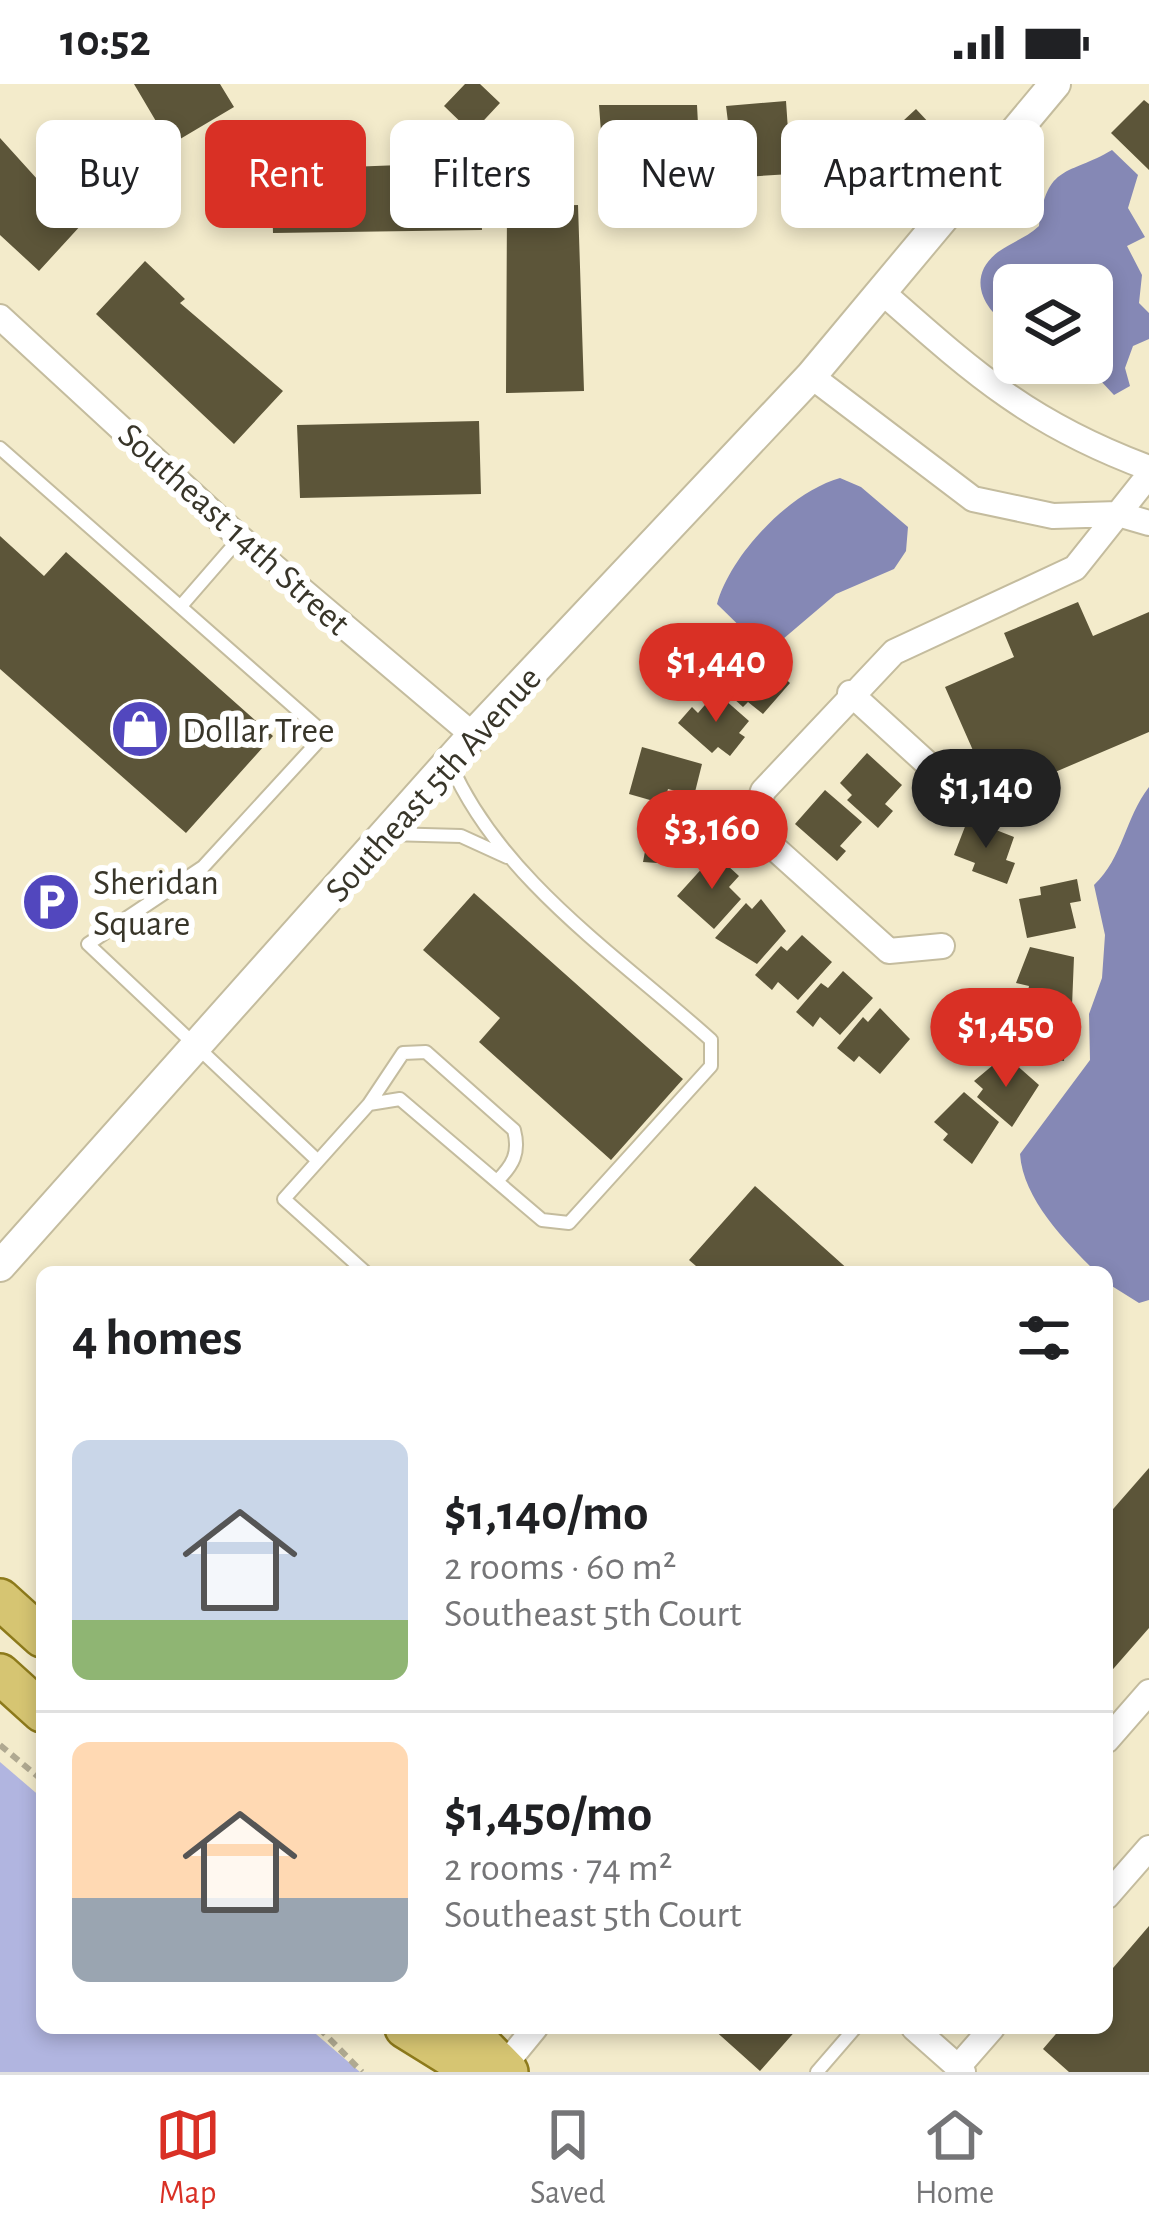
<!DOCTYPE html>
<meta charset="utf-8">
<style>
:root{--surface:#fff;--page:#f6f6f6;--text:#202124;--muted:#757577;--line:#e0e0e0;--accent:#d93025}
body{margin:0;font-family:"Alegreya Sans",sans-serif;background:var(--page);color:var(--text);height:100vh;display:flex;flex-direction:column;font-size:45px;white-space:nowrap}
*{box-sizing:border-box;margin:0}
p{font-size:39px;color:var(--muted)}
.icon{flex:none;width:66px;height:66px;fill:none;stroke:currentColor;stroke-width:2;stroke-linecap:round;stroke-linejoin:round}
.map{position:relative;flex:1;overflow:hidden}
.panel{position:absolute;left:36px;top:1182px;width:1077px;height:768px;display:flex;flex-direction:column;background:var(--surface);border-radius:18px;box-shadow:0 6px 18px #0003}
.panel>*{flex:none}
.top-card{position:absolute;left:36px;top:36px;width:1077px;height:108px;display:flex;gap:24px}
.fabs{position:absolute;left:993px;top:180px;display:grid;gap:24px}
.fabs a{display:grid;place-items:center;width:120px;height:120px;border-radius:18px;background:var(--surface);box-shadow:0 6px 18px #0003;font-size:60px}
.price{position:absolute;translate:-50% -102px;padding:0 27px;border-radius:42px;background:var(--accent);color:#fff;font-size:39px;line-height:78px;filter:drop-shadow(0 3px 6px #0008)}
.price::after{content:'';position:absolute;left:50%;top:72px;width:36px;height:27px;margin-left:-18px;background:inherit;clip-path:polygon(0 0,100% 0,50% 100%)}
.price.on{background:#222;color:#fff}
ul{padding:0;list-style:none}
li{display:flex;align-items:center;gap:36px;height:300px;padding:0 36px}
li+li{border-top:3px solid var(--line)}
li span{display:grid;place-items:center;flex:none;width:336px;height:240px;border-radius:18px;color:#555}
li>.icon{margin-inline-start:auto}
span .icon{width:144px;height:144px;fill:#fffc;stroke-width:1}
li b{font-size:51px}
h2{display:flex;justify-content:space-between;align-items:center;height:144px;padding:0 36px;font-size:51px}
.chip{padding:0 42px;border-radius:18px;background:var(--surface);box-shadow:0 6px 18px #0003;font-size:42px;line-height:108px}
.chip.on{background:var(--accent);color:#fff}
.status{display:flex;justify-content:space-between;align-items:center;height:84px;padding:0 60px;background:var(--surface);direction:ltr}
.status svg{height:33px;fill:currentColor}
.tabs{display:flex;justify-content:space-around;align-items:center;height:168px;border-top:3px solid var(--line);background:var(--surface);font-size:33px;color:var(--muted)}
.tabs a{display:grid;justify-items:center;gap:6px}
.tabs .on{color:var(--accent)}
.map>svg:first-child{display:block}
</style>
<div class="status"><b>10:52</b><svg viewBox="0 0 49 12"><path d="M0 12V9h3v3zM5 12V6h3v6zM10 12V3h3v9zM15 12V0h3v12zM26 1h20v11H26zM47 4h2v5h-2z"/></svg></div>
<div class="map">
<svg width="1149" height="1988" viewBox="0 0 1149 1988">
<rect width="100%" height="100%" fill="#f3ebcb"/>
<path fill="#b1b5e0" d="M 0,1678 L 42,1714 L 42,1944 L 309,1944 L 360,1988 L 0,1988 Z"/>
<path fill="#8588b5" d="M 1112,66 L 1138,91 L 1128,124 L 1145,153 L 1127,162 L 1142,191 L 1139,219 L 1149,229 L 1149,255 L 1133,262 L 1125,284 L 1130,302 L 1114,311 L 1084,279 L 1092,279 L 1092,201 L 1014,201 L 1014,245 C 985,229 964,194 998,168 C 1012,158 1026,154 1039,142 C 1047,79 1068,92 1112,66 Z
M 840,394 L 861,403 L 908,443 L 906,467 L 894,485 L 836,510 L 776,561 L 762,564 L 717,520 C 731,470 790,408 840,394 Z
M 1149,703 L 1149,1216 L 1139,1219 L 1107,1199 L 1107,1188 L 1096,1188 C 1065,1157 1023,1115 1020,1070 L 1090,976 L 1089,930 L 1102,894 L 1105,851 L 1094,801 C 1123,774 1125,734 1149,703 Z"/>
<path fill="#5c5539" d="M 134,0 L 220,0 L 234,23 L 170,61 Z
M 465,0 L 480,0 L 500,19 L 472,49 L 444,22 Z
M 1144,16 L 1149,20 L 1149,86 L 1111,49 Z
M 786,17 L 791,90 L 605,102 L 599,21 L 697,21 L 698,40 L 728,38 L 726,22 Z
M 916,25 L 931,41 L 907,64 L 891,48 Z
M 0,54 L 38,96 L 48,86 L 93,128 L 39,187 L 0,151 Z
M 479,78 L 482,146 L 273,149 L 271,86 Z
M 578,121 L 584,307 L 506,309 L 507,123 Z
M 145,177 L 185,215 L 180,219 L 283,307 L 234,360 L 96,230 Z
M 479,337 L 481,410 L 300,414 L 297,341 Z
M 0,452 L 44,492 L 66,468 L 273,652 L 186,749 L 0,585 Z
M 1078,518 L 1093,552 L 1149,528 L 1149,648 L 994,714 L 945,603 L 1014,573 L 1004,549 Z
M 754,567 L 790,599 L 763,630 L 748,618 L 743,623 L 714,597 L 729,580 L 737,587 Z
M 716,608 L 749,637 L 739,649 L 745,653 L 730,672 L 718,663 L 712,669 L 678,639 L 692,623 L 698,629 Z
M 642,663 L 702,680 L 694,712 L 668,705 L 664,720 L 629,710 Z
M 867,669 L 902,701 L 885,720 L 893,727 L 878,744 L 847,716 L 852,711 L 840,699 Z
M 825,706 L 862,738 L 840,762 L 846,767 L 837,777 L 795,740 Z
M 652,730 L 698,733 L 701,773 L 688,772 L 688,781 L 643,778 Z
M 968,735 L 1014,753 L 1006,776 L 1015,779 L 1007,800 L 972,787 L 975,779 L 954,771 Z
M 715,770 L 739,792 L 729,803 L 741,815 L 714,845 L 677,812 Z
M 1077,795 L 1081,817 L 1070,819 L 1076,844 L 1027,854 L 1019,815 L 1041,811 L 1040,803 Z
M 474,809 L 683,995 L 611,1076 L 479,958 L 500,934 L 423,866 Z
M 761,815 L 786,847 L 757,880 L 715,854 L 746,819 L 752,825 Z
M 802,851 L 832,878 L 798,916 L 778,898 L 772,906 L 755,891 L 781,862 L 787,867 Z
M 1030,863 L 1074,873 L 1072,922 L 1027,912 L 1029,902 L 1016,899 Z
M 843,887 L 873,914 L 840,951 L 820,933 L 813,943 L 796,928 L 821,899 L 828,904 Z
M 1022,918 L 1067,925 L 1064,977 L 1023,970 L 1024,962 L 1008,959 L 1013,925 L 1022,926 Z
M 880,924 L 910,955 L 880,990 L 859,972 L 854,978 L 837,964 L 863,933 L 868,938 Z
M 1005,971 L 1039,1001 L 1012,1043 L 977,1013 L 983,1005 L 974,997 Z
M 964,1008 L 999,1038 L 972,1080 L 943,1056 L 948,1050 L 934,1038 Z
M 755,1102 L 851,1188 L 703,1188 L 689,1176 Z
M 1149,1384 L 1149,1544 L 1107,1592 L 1107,1432 Z
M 1149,1842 L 1149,1988 L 1069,1988 L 1043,1965 L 1061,1944 L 1107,1944 L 1107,1891 Z
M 712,1944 L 798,1944 L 760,1987 Z"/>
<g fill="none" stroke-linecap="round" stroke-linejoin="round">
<defs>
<path id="service" d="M 0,364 L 325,650 L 203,783 L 88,860 L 318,1077 L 284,1115 L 365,1188
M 181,522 L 240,454
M 388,750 L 461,752 L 507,773
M 369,1020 L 403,969 L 426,968 L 514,1046 C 520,1069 513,1081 497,1097
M 318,1077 L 369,1020 L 400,1015 L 542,1136 L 569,1139 L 711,982 L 711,956 C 619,873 500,795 450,679
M 817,1988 L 855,1944"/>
<path id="minor" d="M 882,208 C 975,290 1030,340 1149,384
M 0,233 L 240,454 L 473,651
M 811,292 L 973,415 L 1053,432 L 1118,430 L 1149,439
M 850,609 L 941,692
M 942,862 L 889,867 L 752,744 L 763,707 L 894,568 L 1075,484 L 1149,391
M 1107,1656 L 1149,1608
M 1107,1812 L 1149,1764
M 914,1944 L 958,1983
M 503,1983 L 535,1944
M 963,1988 L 958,1983 L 992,1944"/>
<path id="tertiary" d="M 0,1182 L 473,651 L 811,292 L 1055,0"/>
<path id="primary" d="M 0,1515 L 42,1553
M 0,1590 L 42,1628
M 405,1944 L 476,1988
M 465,1944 L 508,1988"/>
</defs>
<use href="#service" stroke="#c4bc9e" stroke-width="16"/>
<use href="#minor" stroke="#c4bc9e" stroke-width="28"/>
<use href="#tertiary" stroke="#c4bc9e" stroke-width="34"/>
<use href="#primary" stroke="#8d7a1b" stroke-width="44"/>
<path stroke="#b0a991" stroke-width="6" stroke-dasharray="9 6" stroke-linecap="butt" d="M 0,1661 L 42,1696
M 319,1944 L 362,1988"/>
<use href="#service" stroke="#fff" stroke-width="12"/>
<use href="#minor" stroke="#fff" stroke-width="24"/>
<use href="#tertiary" stroke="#fff" stroke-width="30"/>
<use href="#primary" stroke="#d6c572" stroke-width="39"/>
</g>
<defs>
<symbol id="shop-disc" viewBox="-11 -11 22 22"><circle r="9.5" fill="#5247be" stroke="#fff"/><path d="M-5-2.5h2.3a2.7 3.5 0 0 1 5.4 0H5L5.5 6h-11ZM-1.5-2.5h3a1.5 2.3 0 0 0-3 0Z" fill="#fff"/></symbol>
<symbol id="parking-disc" viewBox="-11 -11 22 22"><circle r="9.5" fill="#5247be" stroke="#fff"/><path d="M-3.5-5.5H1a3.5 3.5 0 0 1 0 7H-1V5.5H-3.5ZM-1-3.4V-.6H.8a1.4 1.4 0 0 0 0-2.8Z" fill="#fff"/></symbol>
</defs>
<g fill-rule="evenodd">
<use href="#shop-disc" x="107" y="612" width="66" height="66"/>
<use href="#parking-disc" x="18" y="785" width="66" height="66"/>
</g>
<g text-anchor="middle" stroke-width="12" stroke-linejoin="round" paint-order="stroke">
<g font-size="36" fill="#383529" stroke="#fff">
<text transform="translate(235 444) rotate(42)" y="13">Southeast 14th Street</text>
<text transform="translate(432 699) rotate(-48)" y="13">Southeast 5th Avenue</text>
</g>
<g font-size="36" fill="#383529" stroke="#fff" text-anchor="start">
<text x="182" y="658">Dollar Tree</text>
<text x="93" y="810">Sheridan<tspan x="93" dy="41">Square</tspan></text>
</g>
</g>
</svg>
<div class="fabs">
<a><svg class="icon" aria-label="layers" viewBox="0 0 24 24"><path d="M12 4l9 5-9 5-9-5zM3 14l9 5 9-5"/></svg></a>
</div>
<b class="price" style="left:716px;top:641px">$1,440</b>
<b class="price on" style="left:986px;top:767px">$1,140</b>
<b class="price" style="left:712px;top:808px">$3,160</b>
<b class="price" style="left:1006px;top:1006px">$1,450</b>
<div class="top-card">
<a class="chip">Buy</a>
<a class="chip on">Rent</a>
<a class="chip">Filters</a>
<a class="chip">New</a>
<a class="chip">Apartment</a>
</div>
<section class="panel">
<h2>4 homes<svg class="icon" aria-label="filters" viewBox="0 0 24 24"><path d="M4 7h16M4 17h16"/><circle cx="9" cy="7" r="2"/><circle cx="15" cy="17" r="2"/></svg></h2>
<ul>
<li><span style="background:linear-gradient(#c9d6e8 75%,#8fb573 0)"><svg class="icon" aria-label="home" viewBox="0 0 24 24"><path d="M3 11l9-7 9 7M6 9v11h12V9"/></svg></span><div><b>$1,140/mo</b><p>2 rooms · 60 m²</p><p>Southeast 5th Court</p></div></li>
<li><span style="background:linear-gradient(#ffd9b3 65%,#9aa5b1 0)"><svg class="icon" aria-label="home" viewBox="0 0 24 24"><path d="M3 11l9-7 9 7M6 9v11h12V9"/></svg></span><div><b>$1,450/mo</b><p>2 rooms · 74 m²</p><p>Southeast 5th Court</p></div></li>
</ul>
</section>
</div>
<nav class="tabs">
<a class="on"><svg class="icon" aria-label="map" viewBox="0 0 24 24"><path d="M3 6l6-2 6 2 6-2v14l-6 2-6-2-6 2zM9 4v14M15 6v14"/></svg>Map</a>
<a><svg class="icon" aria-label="saved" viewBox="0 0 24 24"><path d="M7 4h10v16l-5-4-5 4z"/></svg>Saved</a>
<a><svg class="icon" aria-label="home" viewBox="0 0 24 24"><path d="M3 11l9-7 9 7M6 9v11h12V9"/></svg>Home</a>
</nav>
